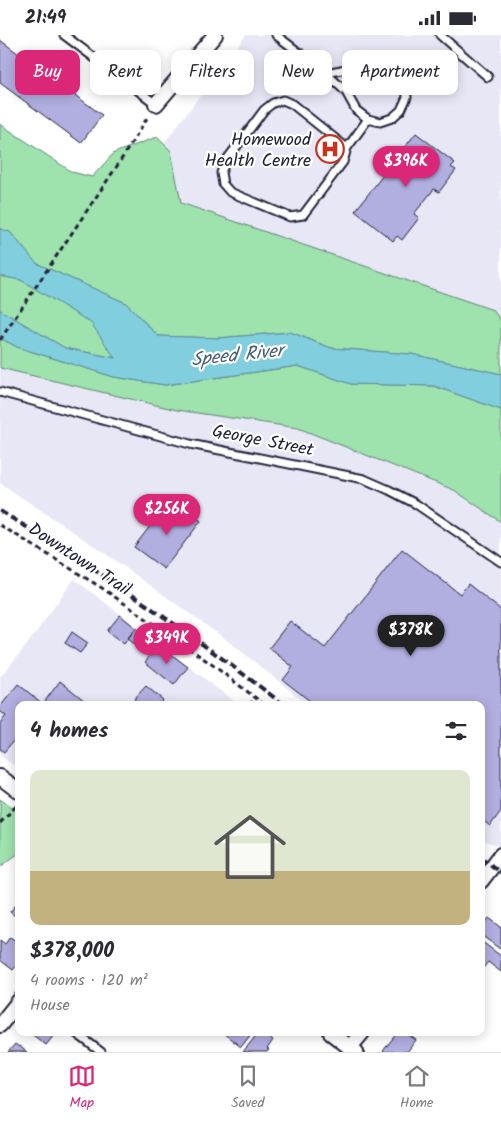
<!DOCTYPE html>
<meta charset="utf-8">
<style>
:root{--surface:#fff;--page:#f7f7f7;--text:#2b2b33;--muted:#7c7c81;--line:#e1e1e2;--accent:#db2777}
body{margin:0;font-family:Kalam,sans-serif;background:var(--page);color:var(--text);height:100vh;display:flex;flex-direction:column;font-size:19px;white-space:nowrap}
*{box-sizing:border-box;margin:0}
p{font-size:16px;color:var(--muted)}
.icon{flex:none;width:28px;height:28px;fill:none;stroke:currentColor;stroke-width:2;stroke-linecap:round;stroke-linejoin:round}
.map{position:relative;flex:1;overflow:hidden}
.details{position:absolute;left:15px;top:666px;width:470px;height:335px;display:flex;flex-direction:column;background:var(--surface);border-radius:10px;box-shadow:0 2px 12px #0003}
.details>*{flex:none}
.guide{position:absolute;left:15px;top:15px;width:471px;height:45px;display:flex;gap:10px}
.price{position:absolute;translate:-50% -42px;padding:0 11px;border-radius:18px;background:var(--accent);color:#fff;font-size:16px;line-height:32px;filter:drop-shadow(0 1px 2px #0008)}
.price::after{content:'';position:absolute;left:50%;top:30px;width:15px;height:11px;margin-left:-8px;background:inherit;clip-path:polygon(0 0,100% 0,50% 100%)}
.price.active{background:#222;color:#fff}
ul{padding:0;list-style:none}
li{display:grid;align-content:center;gap:10px;height:265px;padding:0 15px}
li+li{border-top:1px solid var(--line)}
li span{display:grid;place-items:center;height:155px;border-radius:10px;color:#555}
li>.icon{margin-inline-start:auto}
span .icon{width:90px;height:90px;fill:#fffc;stroke-width:1}
li b{font-size:21px}
h2{display:flex;justify-content:space-between;align-items:center;height:60px;padding:0 15px;font-size:21px}
.chip{padding:0 18px;border-radius:10px;background:var(--surface);box-shadow:0 2px 12px #0003;font-size:18px;line-height:45px}
.chip.active{background:var(--accent);color:#fff}
.status{display:flex;justify-content:space-between;align-items:center;height:35px;padding:0 25px;background:var(--surface);direction:ltr}
.status svg{height:14px;fill:currentColor}
.tabs{display:flex;justify-content:space-around;align-items:center;height:70px;border-top:1px solid var(--line);background:var(--surface);font-size:14px;color:var(--muted)}
.tabs a{display:grid;justify-items:center;gap:2px}
.tabs .active{color:var(--accent)}
.map>svg:first-child{display:block}
</style>
<div class="status"><b>21:49</b><svg viewBox="0 0 49 12"><path d="M0 12V9h3v3zM5 12V6h3v6zM10 12V3h3v9zM15 12V0h3v12zM26 1h20v11H26zM47 4h2v5h-2z"/></svg></div>
<div class="map">
<svg width="501" height="1017" viewBox="0 0 501 1017">
<rect width="100%" height="100%" fill="#fff"/>
<filter id="ink" filterUnits="userSpaceOnUse"><feTurbulence type="fractalNoise" baseFrequency=".02" numOctaves="2"/><feDisplacementMap in="SourceGraphic" scale="10" xChannelSelector="R" yChannelSelector="G"/><feConvolveMatrix kernelMatrix="1 2 1 2 8 2 1 2 1" color-interpolation-filters="sRGB"/></filter>
<g filter="url(#ink)">
<path fill="#e8e7f6" d="M 246,0 L 501,0 L 501,330 L 73,228 Z
M 0,333 L 177,375 L 298,393 L 454,455 L 501,487 L 501,812 L 485,806 L 481,804 L 481,670 L 308,670 L 231,608 L 99,514 L 0,448 Z
M 74,544 L 235,667 L 235,670 L 19,670 L 19,735 L 0,720 L 0,642 L 27,610 Z"/>
<path fill="#9ee2ad" stroke="#608274" d="M 0,89 L 72,137 L 92,142 L 114,118 L 157,102 L 171,116 L 181,168 L 493,275 L 501,286 L 501,339 L 411,319 L 331,313 L 290,297 L 218,303 L 158,301 L 126,268 L 36,228 L 10,197 L 0,194 Z
M 0,241 L 21,245 L 92,288 L 116,323 L 65,313 L 0,275 Z
M 0,303 L 17,312 L 114,342 L 165,350 L 298,331 L 351,349 L 434,351 L 501,375 L 501,487 L 454,455 L 298,393 L 177,375 L 0,333 Z
M 0,764 L 19,778 L 19,818 L 0,832 Z"/>
<path fill="#81cfde" stroke="#5b8a9d" d="M 0,194 L 10,197 L 36,228 L 126,268 L 158,301 L 218,303 L 290,297 L 331,313 L 411,319 L 501,339 L 501,375 L 434,351 L 351,349 L 298,331 L 165,350 L 114,342 L 17,312 L 0,303 L 0,275 L 65,313 L 115,323 L 91,288 L 21,245 L 0,241 Z"/>
<path fill="#b1aee0" stroke="#22223b" d="M 0,5 L 102,80 L 81,108 L 0,48 Z
M 416,98 L 455,128 L 451,132 L 456,135 L 439,157 L 434,154 L 414,179 L 419,183 L 402,205 L 397,201 L 393,206 L 355,176 Z
M 180,470 L 201,486 L 164,534 L 134,512 L 161,477 L 170,483 Z
M 402,514 L 460,559 L 468,549 L 501,575 L 501,614 L 500,615 L 501,616 L 501,776 L 490,791 L 481,784 L 481,754 L 482,753 L 481,752 L 481,716 L 482,714 L 481,714 L 481,670 L 315,670 L 283,645 L 293,632 L 269,613 L 290,586 L 325,613 Z
M 120,580 L 136,593 L 124,609 L 107,596 Z
M 136,593 L 159,610 L 149,621 L 127,604 Z
M 72,597 L 88,608 L 80,618 L 65,608 Z
M 159,610 L 188,632 L 174,650 L 145,627 Z
M 60,646 L 90,670 L 42,670 Z
M 18,649 L 43,669 L 42,670 L 19,670 L 19,699 L 4,717 L 0,714 L 0,689 L 6,681 L 0,676 L 0,672 Z
M 146,651 L 163,665 L 158,670 L 141,670 L 134,664 Z
M 19,866 L 19,884 L 10,877 Z
M 489,883 L 501,892 L 501,912 L 500,914 L 481,900 L 481,893 Z
M 10,902 L 19,908 L 19,927 L 13,935 L 0,925 L 0,905 L 5,909 Z
M 481,906 L 501,921 L 501,937 L 488,927 L 483,933 L 481,931 Z
M 30,998 L 56,998 L 46,1010 Z
M 223,998 L 252,998 L 241,1012 Z
M 258,998 L 262,998 L 273,1005 L 267,1014 L 269,1015 L 267,1017 L 243,1017 Z
M 397,998 L 406,998 L 416,1005 L 407,1017 L 384,1017 L 383,1016 Z
M 15,1009 L 19,1012 L 19,1011 L 27,1017 L 8,1017 Z"/>
<g fill="none" stroke-linecap="round" stroke-linejoin="round">
<defs>
<path id="lane" d="M 64,0 L 156,69
M 276,0 L 326,38 L 346,57 L 356,75 L 368,84 L 380,87 L 392,83 L 401,75 L 407,62 L 406,49 L 397,34 L 381,27 L 326,38
M 440,0 L 488,42
M 347,113 L 292,69 L 283,65 L 273,68 L 264,75 L 225,127 L 221,138 L 223,149 L 230,157 L 290,182 L 303,180 L 343,127 L 347,113 L 368,84
M 0,357 L 190,409 L 364,444 L 389,455 L 416,469 L 501,527
M 76,998 L 101,1017"/>
<path id="street" d="M 156,69 L 215,0
M 0,742 L 19,756
M 481,846 L 501,820
M 0,990 L 19,966
M 331,998 L 356,1017
M 350,1012 L 362,998"/>
</defs>
<use href="#lane" stroke="#22223b" stroke-width="11"/>
<use href="#street" stroke="#22223b" stroke-width="18"/>
<path stroke="#22223b" stroke-width="3" stroke-dasharray="5 4" stroke-linecap="butt" d="M 0,305 L 119,128 L 149,80
M 0,490 L 102,553 L 210,628 L 265,670
M 249,670 L 255,663
M 0,788 L 17,770"/>
<use href="#lane" stroke="#fff" stroke-width="7"/>
<use href="#street" stroke="#fff" stroke-width="14"/>
<path stroke="#22223b" stroke-width="4" stroke-dasharray="8 4" stroke-linecap="butt" d="M 0,476 C 99,535 193,600 284,670
M 481,822 L 501,838"/>
</g>
</g>
<defs>
<symbol id="hospital-ring" viewBox="-11 -11 22 22"><circle r="9.5" fill="#fff" stroke="#c8321e" stroke-width="1.5"/><path d="M-5-5h3v3.5h4V-5h3V5h-3V1.5h-4V5h-3Z" fill="#c8321e"/></symbol>
</defs>
<g fill-rule="evenodd">
<use href="#hospital-ring" x="314" y="98" width="32" height="32"/>
</g>
<g text-anchor="middle" stroke-width="4.5" stroke-linejoin="round" paint-order="stroke">
<g font-size="18" fill="#22223b" stroke="#fff" text-anchor="end">
<text x="311" y="110">Homewood<tspan x="311" dy="21">Health Centre</tspan></text>
</g>
<g font-size="18" fill="#22223b" stroke="#fff">
<text transform="translate(263 405) rotate(11)" y="6">George Street</text>
<text transform="translate(80 524) rotate(33)" y="6">Downtown Trail</text>
</g>
<g font-size="19" font-style="italic" fill="#435f74" stroke="#fff">
<text transform="translate(237 319) rotate(-6)" y="7">Speed River</text>
</g>
</g>
</svg>
<b class="price" style="left:406px;top:153px">$396K</b>
<b class="price" style="left:167px;top:501px">$256K</b>
<b class="price active" style="left:411px;top:622px">$378K</b>
<b class="price" style="left:167px;top:630px">$349K</b>
<div class="guide">
<a class="chip active">Buy</a>
<a class="chip">Rent</a>
<a class="chip">Filters</a>
<a class="chip">New</a>
<a class="chip">Apartment</a>
</div>
<section class="details">
<h2>4 homes<svg class="icon" aria-label="filters" viewBox="0 0 24 24"><path d="M4 7h16M4 17h16"/><circle cx="9" cy="7" r="2"/><circle cx="15" cy="17" r="2"/></svg></h2>
<ul>
<li><span style="background:linear-gradient(#dfe7d0 65%,#c2b280 0)"><svg class="icon" aria-label="home" viewBox="0 0 24 24"><path d="M3 11l9-7 9 7M6 9v11h12V9"/></svg></span><div><b>$378,000</b><p>4 rooms · 120 m²</p><p>House</p></div></li>
</ul>
</section>
</div>
<nav class="tabs">
<a class="active"><svg class="icon" aria-label="map" viewBox="0 0 24 24"><path d="M3 6l6-2 6 2 6-2v14l-6 2-6-2-6 2zM9 4v14M15 6v14"/></svg>Map</a>
<a><svg class="icon" aria-label="saved" viewBox="0 0 24 24"><path d="M7 4h10v16l-5-4-5 4z"/></svg>Saved</a>
<a><svg class="icon" aria-label="home" viewBox="0 0 24 24"><path d="M3 11l9-7 9 7M6 9v11h12V9"/></svg>Home</a>
</nav>
